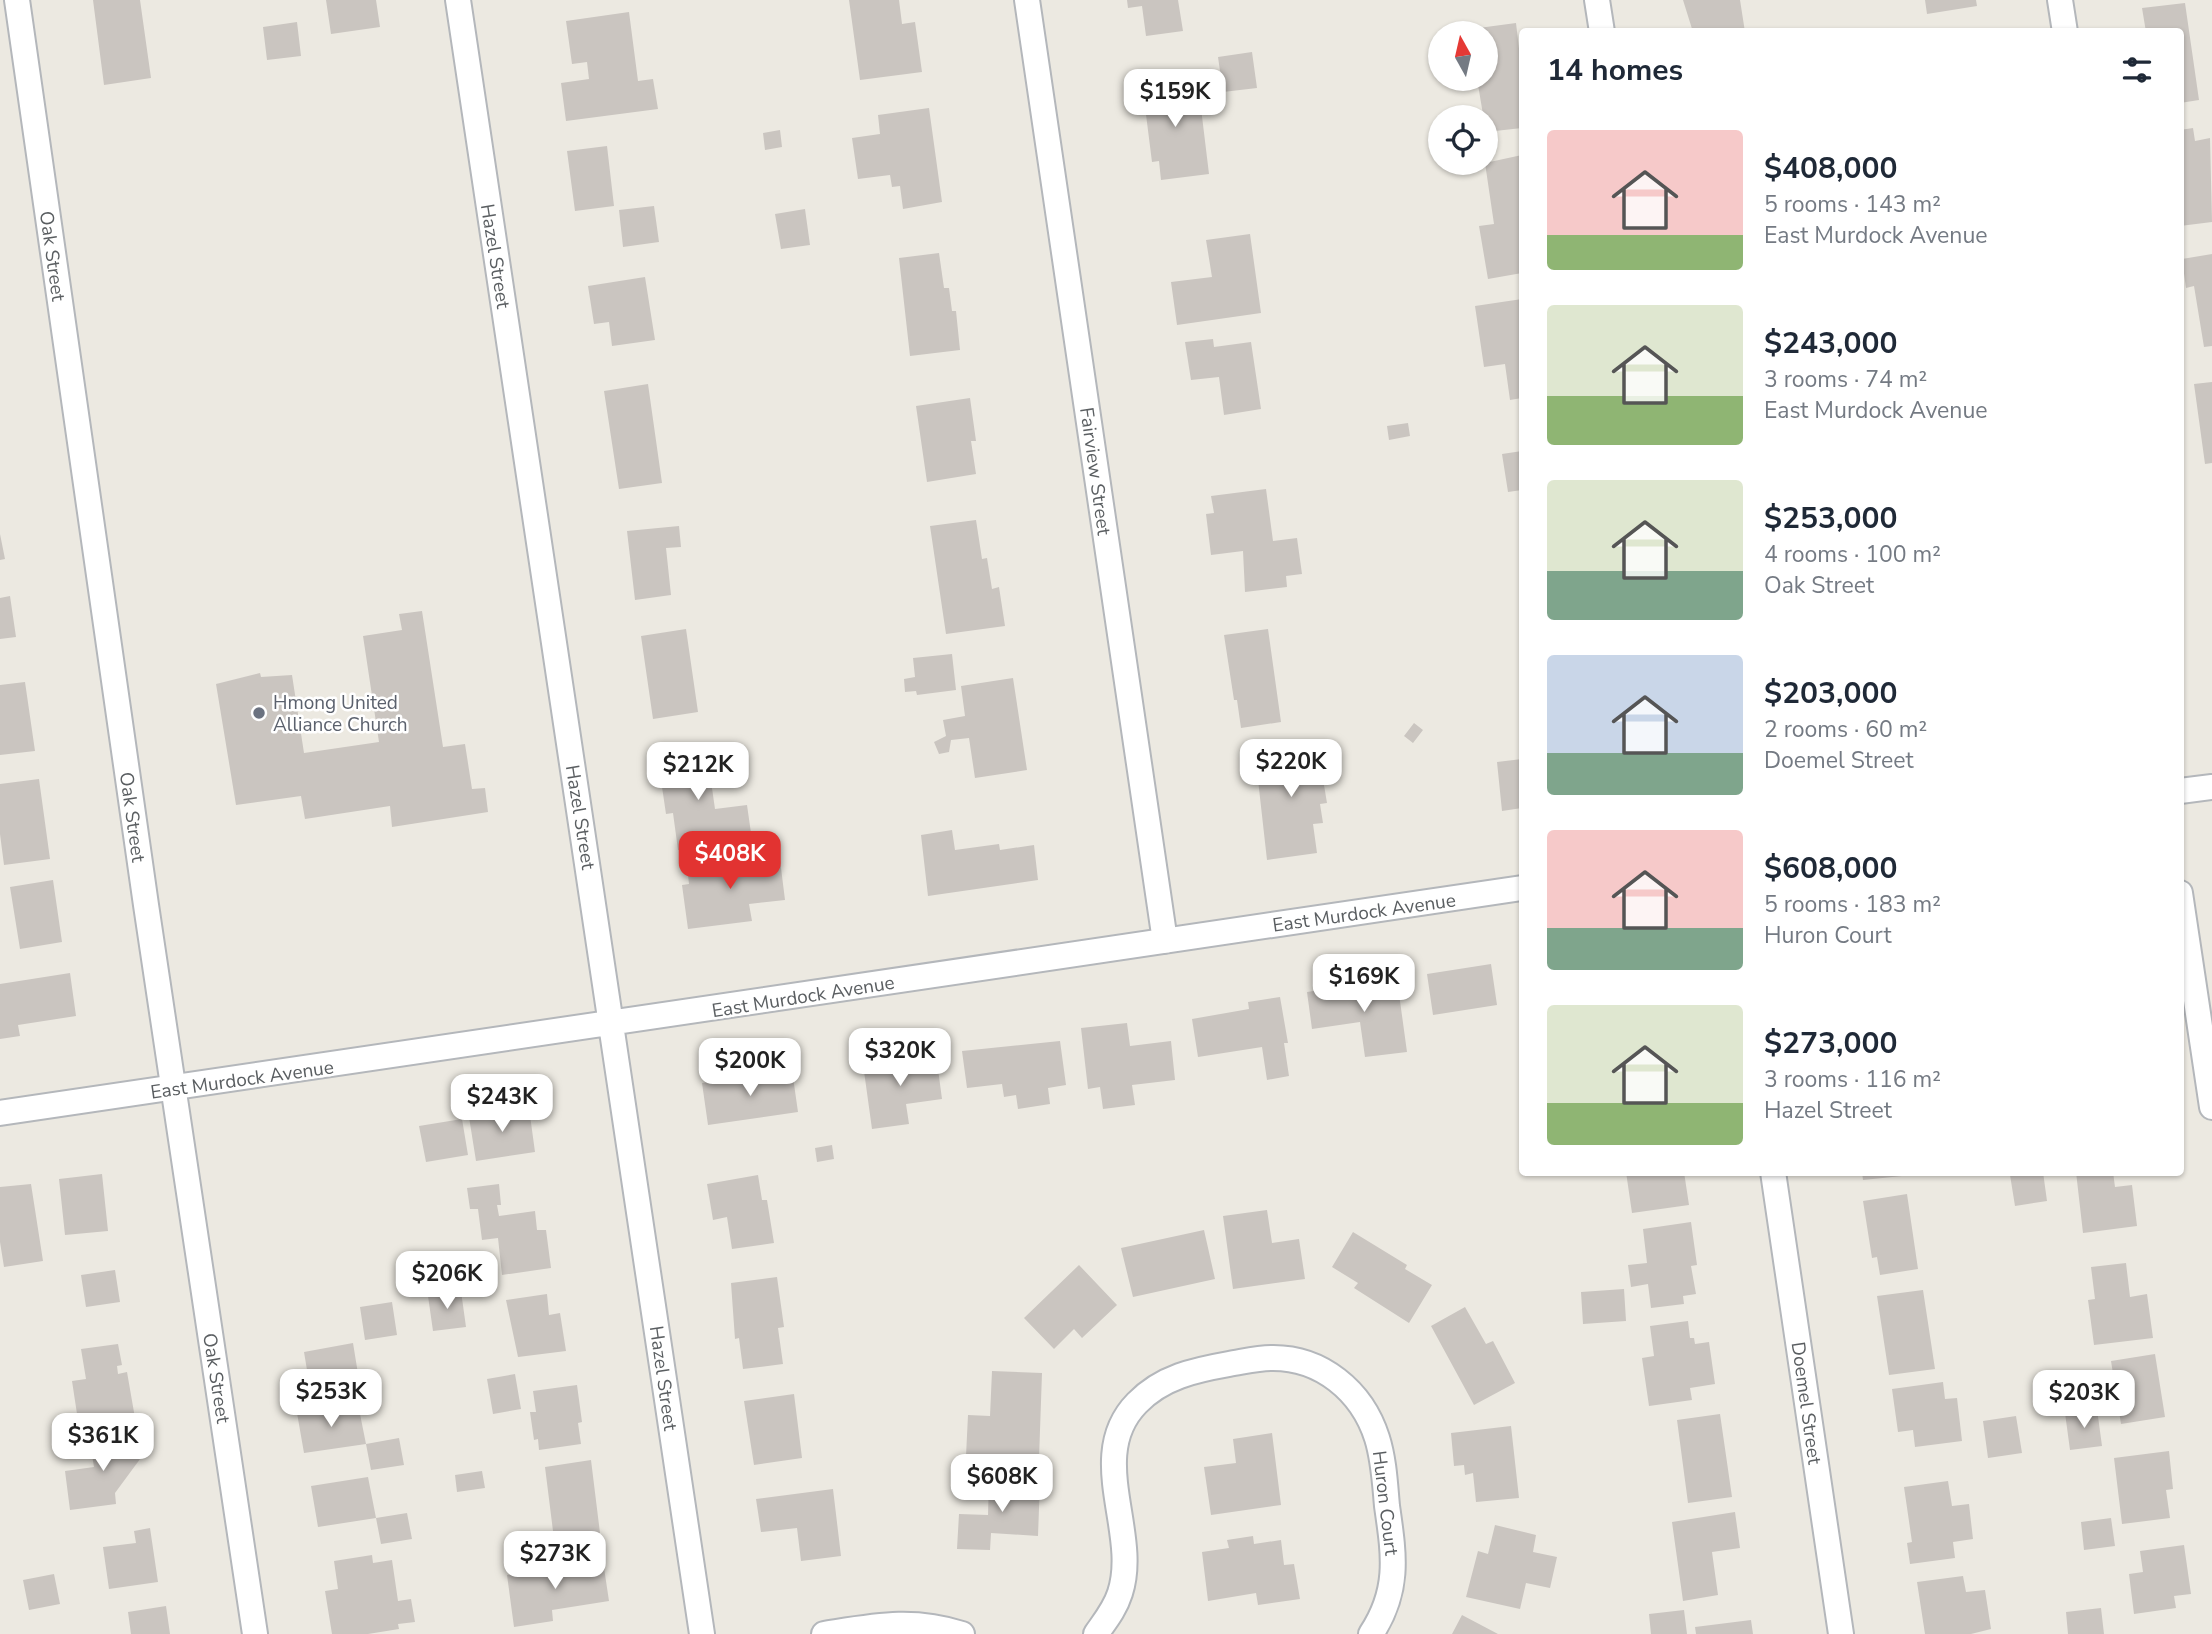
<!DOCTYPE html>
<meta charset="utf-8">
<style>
:root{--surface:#fff;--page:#f6f6f7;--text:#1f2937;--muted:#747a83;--accent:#e23331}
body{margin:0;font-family:"Nunito Sans",sans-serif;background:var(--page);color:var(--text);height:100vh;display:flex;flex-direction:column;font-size:26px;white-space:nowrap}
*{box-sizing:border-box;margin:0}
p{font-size:23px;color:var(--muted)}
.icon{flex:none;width:38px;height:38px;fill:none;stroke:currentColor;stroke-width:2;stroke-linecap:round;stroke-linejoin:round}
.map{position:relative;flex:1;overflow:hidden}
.side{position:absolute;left:1519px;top:28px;width:665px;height:1148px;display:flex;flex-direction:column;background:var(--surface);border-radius:7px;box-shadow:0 2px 5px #0004}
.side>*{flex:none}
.needle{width:46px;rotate:352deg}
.controls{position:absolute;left:1428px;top:21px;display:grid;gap:14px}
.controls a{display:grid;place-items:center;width:70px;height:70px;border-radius:50%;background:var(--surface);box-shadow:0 2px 5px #0004;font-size:35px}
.price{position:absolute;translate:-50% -60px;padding:0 16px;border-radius:14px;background:#fff;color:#222;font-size:23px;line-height:46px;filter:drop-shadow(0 2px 4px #0008)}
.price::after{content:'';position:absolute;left:50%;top:42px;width:21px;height:16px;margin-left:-10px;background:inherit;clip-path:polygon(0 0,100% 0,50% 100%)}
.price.on{background:var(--accent);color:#fff}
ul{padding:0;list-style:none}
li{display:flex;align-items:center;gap:21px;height:175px;padding:0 28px}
li span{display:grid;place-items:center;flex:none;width:196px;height:140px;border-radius:7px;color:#555}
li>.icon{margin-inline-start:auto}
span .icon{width:84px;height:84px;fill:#fffc;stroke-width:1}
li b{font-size:30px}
h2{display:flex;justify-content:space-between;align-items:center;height:84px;padding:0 28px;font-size:30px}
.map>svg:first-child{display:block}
</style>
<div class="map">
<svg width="2212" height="1634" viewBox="0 0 2212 1634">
<rect width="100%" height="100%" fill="#ece9e1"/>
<path fill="#cac5c0" d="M 93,0 L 140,0 L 151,78 L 104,85 Z
M 326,0 L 376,0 L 380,27 L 331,34 Z
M 849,0 L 899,0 L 902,24 L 915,22 L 922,72 L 860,80 Z
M 1127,0 L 1178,0 L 1183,31 L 1146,36 L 1142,6 L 1128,8 Z
M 1683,0 L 1740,0 L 1745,32 L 1693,32 Z
M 1925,0 L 1976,0 L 1977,6 L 1927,14 Z
M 2185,3 L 2199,100 L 2180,103 L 2180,32 L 2146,32 L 2142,8 Z
M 629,12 L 638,81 L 653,79 L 658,109 L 566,121 L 561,83 L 589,79 L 587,62 L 572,64 L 566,21 Z
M 297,22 L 301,56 L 267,60 L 263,27 Z
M 1516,23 L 1522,74 L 1522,128 L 1486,132 L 1477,79 L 1486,79 L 1486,33 L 1471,33 L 1471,29 Z
M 1252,52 L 1257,88 L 1223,92 L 1218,57 Z
M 1189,77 L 1193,108 L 1201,108 L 1209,174 L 1161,180 L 1159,161 L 1152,162 L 1142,83 Z
M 929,108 L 942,202 L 903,209 L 900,186 L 892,187 L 890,175 L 858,179 L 852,138 L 880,134 L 878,115 Z
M 2193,128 L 2195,141 L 2210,138 L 2212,222 L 2180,226 L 2180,130 Z
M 780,130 L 782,147 L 765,150 L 763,133 Z
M 607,146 L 614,206 L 575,211 L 567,151 Z
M 1522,155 L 1522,273 L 1488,279 L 1479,226 L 1494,224 L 1485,163 Z
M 654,206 L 659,242 L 623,247 L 619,210 Z
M 805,209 L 810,245 L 781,249 L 775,214 Z
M 1250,234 L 1261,313 L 1177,325 L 1171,282 L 1212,277 L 1206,240 Z
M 939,253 L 944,288 L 949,288 L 952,311 L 956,311 L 960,350 L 910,356 L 899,258 Z
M 2212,254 L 2212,346 L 2204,347 L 2194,286 L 2186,288 L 2182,259 Z
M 645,277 L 655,340 L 612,346 L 609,322 L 594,324 L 588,286 Z
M 1522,299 L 1522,398 L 1510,400 L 1505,364 L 1484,367 L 1475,306 Z
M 1213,339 L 1214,347 L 1251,342 L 1261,409 L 1224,415 L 1219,377 L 1191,380 L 1185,342 Z
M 2212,382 L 2212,463 L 2205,464 L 2194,384 Z
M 648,384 L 662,483 L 619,489 L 604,391 Z
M 970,398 L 976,441 L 971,441 L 976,474 L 927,482 L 916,406 Z
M 1408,423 L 1410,436 L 1389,440 L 1387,426 Z
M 1522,451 L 1522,490 L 1508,492 L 1502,454 Z
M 1266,489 L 1273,541 L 1297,538 L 1302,574 L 1286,576 L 1287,587 L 1245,592 L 1243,551 L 1211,555 L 1206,514 L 1214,513 L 1211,496 Z
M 976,520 L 982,559 L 987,558 L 992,589 L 999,587 L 1005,626 L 946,634 L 930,526 Z
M 679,526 L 681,547 L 666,548 L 671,595 L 635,600 L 627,531 Z
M 0,534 L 5,559 L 0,560 Z
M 10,596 L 16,637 L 0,639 L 0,598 Z
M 422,611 L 443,747 L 465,744 L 472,789 L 485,788 L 488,812 L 392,827 L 390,806 L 305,819 L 301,796 L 236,805 L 216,684 L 260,673 L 261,677 L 292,675 L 304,753 L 379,742 L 363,636 L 402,630 L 399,614 Z
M 686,629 L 698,712 L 653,719 L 641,636 Z
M 1268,629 L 1281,722 L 1241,728 L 1237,700 L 1234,700 L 1224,635 Z
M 952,654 L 956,690 L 917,695 L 916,691 L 905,692 L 904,679 L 915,677 L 913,658 Z
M 1013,678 L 1027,770 L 975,778 L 969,738 L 951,740 L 949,752 L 939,754 L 934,742 L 946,736 L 943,720 L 965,716 L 961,686 Z
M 25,682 L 35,751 L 0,755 L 0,685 Z
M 1414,723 L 1423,730 L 1413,743 L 1404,736 Z
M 1317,743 L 1327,803 L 1320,804 L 1323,823 L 1313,824 L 1317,853 L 1267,860 L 1255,753 Z
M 706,746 L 715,809 L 747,805 L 752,840 L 678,850 L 673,813 L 666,814 L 657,753 Z
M 1522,759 L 1522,808 L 1502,811 L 1497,762 Z
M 39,779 L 50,859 L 4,865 L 0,834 L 0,784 Z
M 952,830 L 955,850 L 999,844 L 1000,850 L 1034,845 L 1038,880 L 928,896 L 921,835 Z
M 745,858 L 746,864 L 780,860 L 785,900 L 749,904 L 752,921 L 688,929 L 682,885 L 689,884 L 687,866 Z
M 53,880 L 62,942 L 20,949 L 10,887 Z
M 1491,964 L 1497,1005 L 1433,1015 L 1427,974 Z
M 70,973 L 76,1016 L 18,1025 L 20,1036 L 0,1039 L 0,984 Z
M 1397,979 L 1407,1052 L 1365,1057 L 1360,1022 L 1312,1029 L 1307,992 Z
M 1280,997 L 1288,1043 L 1284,1043 L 1289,1076 L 1267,1080 L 1262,1047 L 1198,1057 L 1192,1019 L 1249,1009 L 1248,1002 Z
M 1127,1023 L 1130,1046 L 1171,1041 L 1175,1080 L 1132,1085 L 1135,1105 L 1103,1109 L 1100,1087 L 1088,1089 L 1081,1028 Z
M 1060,1041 L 1066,1085 L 1048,1088 L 1050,1104 L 1018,1109 L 1016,1095 L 1004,1097 L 1002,1084 L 967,1088 L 962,1051 Z
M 936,1054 L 942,1099 L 906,1104 L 909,1124 L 872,1129 L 863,1064 Z
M 792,1070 L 798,1112 L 708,1125 L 702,1083 Z
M 529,1108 L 535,1152 L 476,1161 L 469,1117 Z
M 462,1119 L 468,1155 L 426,1162 L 419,1126 Z
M 832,1145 L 834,1159 L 817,1162 L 815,1148 Z
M 1626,1172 L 1684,1172 L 1689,1205 L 1632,1213 Z
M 1862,1172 L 1901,1172 L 1902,1176 L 1863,1180 Z
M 2026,1172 L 2043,1172 L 2047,1201 L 2015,1206 L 2010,1175 Z
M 2076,1172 L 2113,1172 L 2115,1187 L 2132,1185 L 2137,1226 L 2083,1233 Z
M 102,1174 L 108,1231 L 65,1235 L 59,1179 Z
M 758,1175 L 762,1200 L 767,1200 L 774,1243 L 732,1249 L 727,1217 L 713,1220 L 707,1184 Z
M 31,1184 L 43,1261 L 4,1267 L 0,1242 L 0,1187 Z
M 499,1184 L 501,1205 L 497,1205 L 499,1216 L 535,1211 L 537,1230 L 546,1230 L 551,1268 L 502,1275 L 498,1238 L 482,1240 L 478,1209 L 470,1209 L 467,1188 Z
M 1907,1194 L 1918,1269 L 1880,1275 L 1877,1257 L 1872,1258 L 1863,1201 Z
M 1267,1210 L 1272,1243 L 1299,1239 L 1305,1279 L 1233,1289 L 1223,1216 Z
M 1691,1222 L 1697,1265 L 1691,1266 L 1696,1294 L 1683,1296 L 1684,1304 L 1651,1308 L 1648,1284 L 1631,1287 L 1628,1265 L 1647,1263 L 1643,1229 Z
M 1204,1230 L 1215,1279 L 1133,1297 L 1121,1248 Z
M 1353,1232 L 1407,1265 L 1405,1269 L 1432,1285 L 1409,1323 L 1354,1288 L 1358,1283 L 1332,1267 Z
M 2126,1263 L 2130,1297 L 2147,1294 L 2153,1338 L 2094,1345 L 2088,1300 L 2095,1299 L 2091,1267 Z
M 1079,1265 L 1117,1305 L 1082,1338 L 1074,1329 L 1054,1349 L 1024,1318 Z
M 115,1270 L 120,1302 L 86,1307 L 81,1275 Z
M 777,1277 L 784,1327 L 778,1328 L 783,1364 L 743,1369 L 739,1338 L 735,1339 L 731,1283 Z
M 1624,1289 L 1626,1321 L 1583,1324 L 1581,1292 Z
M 1923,1290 L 1935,1369 L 1889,1375 L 1877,1296 Z
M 461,1291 L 466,1327 L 433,1331 L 428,1296 Z
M 547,1294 L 549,1315 L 560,1313 L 566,1351 L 518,1357 L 506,1300 Z
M 392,1302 L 397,1335 L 365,1340 L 360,1307 Z
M 1465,1307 L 1486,1344 L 1493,1341 L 1515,1383 L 1474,1405 L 1431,1326 Z
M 1688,1321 L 1690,1338 L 1694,1338 L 1695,1344 L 1709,1342 L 1715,1384 L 1690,1388 L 1692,1400 L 1649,1406 L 1642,1358 L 1654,1356 L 1650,1326 Z
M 353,1343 L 360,1386 L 311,1394 L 304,1352 Z
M 118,1344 L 122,1365 L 117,1366 L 118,1374 L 127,1372 L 135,1418 L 79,1427 L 72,1381 L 86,1379 L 81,1349 Z
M 2155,1354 L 2165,1417 L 2121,1424 L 2111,1361 Z
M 992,1371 L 1042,1373 L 1039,1459 L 966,1456 L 968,1415 L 990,1416 Z
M 515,1374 L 521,1409 L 493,1414 L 487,1379 Z
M 1943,1382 L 1945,1399 L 1957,1398 L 1962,1441 L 1915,1447 L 1913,1430 L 1898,1432 L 1892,1389 Z
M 577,1385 L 582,1422 L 578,1423 L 581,1444 L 539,1450 L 538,1439 L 534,1440 L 530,1412 L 536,1412 L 533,1391 Z
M 794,1394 L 802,1458 L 754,1465 L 744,1401 Z
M 358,1404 L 366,1444 L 304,1453 L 297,1413 Z
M 2097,1409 L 2102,1446 L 2070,1450 L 2065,1413 Z
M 1720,1414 L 1732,1497 L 1688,1503 L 1677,1420 Z
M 2016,1416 L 2022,1453 L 1988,1458 L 1983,1421 Z
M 1511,1426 L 1519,1498 L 1476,1502 L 1473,1473 L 1465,1475 L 1464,1465 L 1454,1466 L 1451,1433 Z
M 1272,1433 L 1281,1505 L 1211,1515 L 1204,1467 L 1236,1463 L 1233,1439 Z
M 140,1436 L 143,1455 L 115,1493 L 116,1504 L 70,1510 L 65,1471 L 94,1467 L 90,1443 Z
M 399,1438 L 404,1465 L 371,1470 L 366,1444 Z
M 2169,1451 L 2173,1489 L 2166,1490 L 2170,1518 L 2122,1524 L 2114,1458 Z
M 591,1460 L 600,1533 L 554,1539 L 545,1467 Z
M 482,1471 L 485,1488 L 457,1492 L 455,1475 Z
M 368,1477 L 376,1518 L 318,1527 L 311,1486 Z
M 989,1479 L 1040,1481 L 1038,1536 L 991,1533 L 990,1550 L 957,1549 L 959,1514 L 988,1515 Z
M 1948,1481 L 1952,1506 L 1969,1504 L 1973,1539 L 1953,1542 L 1955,1558 L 1910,1564 L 1907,1543 L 1912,1542 L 1904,1487 Z
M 833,1489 L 841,1556 L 801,1561 L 797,1528 L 761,1532 L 756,1499 Z
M 1735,1512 L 1740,1548 L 1712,1552 L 1718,1595 L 1683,1601 L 1672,1522 Z
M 407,1513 L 412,1539 L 381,1544 L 376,1518 Z
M 2111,1518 L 2115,1546 L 2084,1550 L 2081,1522 Z
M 1495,1525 L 1536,1535 L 1533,1552 L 1557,1557 L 1550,1588 L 1526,1583 L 1520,1609 L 1466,1597 L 1478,1551 L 1488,1554 Z
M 150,1528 L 158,1582 L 109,1589 L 103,1547 L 136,1543 L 134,1531 Z
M 1253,1536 L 1254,1544 L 1281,1540 L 1284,1565 L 1294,1564 L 1300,1599 L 1258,1605 L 1256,1593 L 1208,1601 L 1202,1552 L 1229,1548 L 1227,1540 Z
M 2184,1545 L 2191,1594 L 2174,1596 L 2176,1608 L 2134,1614 L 2129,1574 L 2143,1572 L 2140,1551 Z
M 372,1555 L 373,1563 L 392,1560 L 398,1601 L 411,1599 L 415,1622 L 398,1624 L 399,1629 L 368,1634 L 332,1634 L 325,1591 L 338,1589 L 334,1561 Z
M 603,1561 L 609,1601 L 552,1610 L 553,1621 L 514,1627 L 507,1575 Z
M 54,1574 L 60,1604 L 29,1610 L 23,1580 Z
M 1963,1576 L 1966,1592 L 1985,1590 L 1991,1629 L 1971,1634 L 1925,1634 L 1917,1582 Z
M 166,1606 L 170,1634 L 131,1634 L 128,1612 Z
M 2101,1608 L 2104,1634 L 2068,1634 L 2066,1612 Z
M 1684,1610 L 1687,1634 L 1651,1634 L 1649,1614 Z
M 1462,1615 L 1498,1634 L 1452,1634 Z
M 1751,1620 L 1753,1634 L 1696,1634 L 1695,1627 Z"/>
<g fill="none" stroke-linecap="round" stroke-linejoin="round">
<defs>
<path id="minor" d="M 17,0 L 146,905 L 255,1634
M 458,0 L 702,1634
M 1027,0 L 1165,941
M 1597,0 L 1602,32
M 2060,0 L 2065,32
M 2180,791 L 2212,787
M 2180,893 L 2212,1107
M 0,1113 L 1522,888
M 1773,1172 L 1841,1634
M 824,1634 C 875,1626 912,1618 962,1634
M 1096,1634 C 1105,1621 1115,1609 1120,1593 C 1140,1532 1085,1456 1137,1403 C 1162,1377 1195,1370 1229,1364 C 1242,1362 1257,1358 1271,1358 C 1321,1357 1362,1391 1377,1438 C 1384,1460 1385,1484 1387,1506 C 1394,1555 1400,1590 1371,1634"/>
</defs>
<use href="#minor" stroke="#b4b7bb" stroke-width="28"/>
<use href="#minor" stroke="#fff" stroke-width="24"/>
</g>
<circle fill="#6b7280" stroke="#fff" stroke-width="2.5" cx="259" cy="713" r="7"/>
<g text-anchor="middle" stroke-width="5" stroke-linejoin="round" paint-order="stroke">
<g font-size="19" fill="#5a5e61" stroke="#fff">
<text transform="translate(53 256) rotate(82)" y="7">Oak Street</text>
<text transform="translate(496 256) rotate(81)" y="7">Hazel Street</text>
<text transform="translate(1096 471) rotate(82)" y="7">Fairview Street</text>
<text transform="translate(133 817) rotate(82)" y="7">Oak Street</text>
<text transform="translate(581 817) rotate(81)" y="7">Hazel Street</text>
<text transform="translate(1364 912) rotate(-8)" y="7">East Murdock Avenue</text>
<text transform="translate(803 996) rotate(-9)" y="7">East Murdock Avenue</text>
<text transform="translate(242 1079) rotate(-8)" y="7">East Murdock Avenue</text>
<text transform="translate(217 1378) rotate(81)" y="7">Oak Street</text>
<text transform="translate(664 1378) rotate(82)" y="7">Hazel Street</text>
<text transform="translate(1807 1403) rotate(82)" y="7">Doemel Street</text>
<text transform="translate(1386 1503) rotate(83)" y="7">Huron Court</text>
</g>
<g font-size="19" fill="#5b616d" stroke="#fff" text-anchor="start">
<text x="273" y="709">Hmong United<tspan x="273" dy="22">Alliance Church</tspan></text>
</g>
</g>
</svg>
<div class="controls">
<a><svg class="needle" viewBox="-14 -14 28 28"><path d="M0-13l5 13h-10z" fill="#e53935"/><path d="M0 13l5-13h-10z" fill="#747a83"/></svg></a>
<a><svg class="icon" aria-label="locate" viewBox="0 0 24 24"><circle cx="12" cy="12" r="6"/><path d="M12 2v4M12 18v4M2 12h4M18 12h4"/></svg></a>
</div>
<b class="price" style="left:1175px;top:129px">$159K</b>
<b class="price" style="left:1291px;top:799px">$220K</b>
<b class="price" style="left:698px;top:802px">$212K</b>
<b class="price on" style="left:730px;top:891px">$408K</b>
<b class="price" style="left:1364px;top:1014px">$169K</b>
<b class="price" style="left:900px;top:1088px">$320K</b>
<b class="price" style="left:750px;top:1098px">$200K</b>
<b class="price" style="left:502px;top:1134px">$243K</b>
<b class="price" style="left:447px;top:1311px">$206K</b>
<b class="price" style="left:331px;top:1429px">$253K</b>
<b class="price" style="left:2084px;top:1430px">$203K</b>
<b class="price" style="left:103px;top:1473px">$361K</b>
<b class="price" style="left:1002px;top:1514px">$608K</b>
<b class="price" style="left:555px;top:1591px">$273K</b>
<section class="side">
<h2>14 homes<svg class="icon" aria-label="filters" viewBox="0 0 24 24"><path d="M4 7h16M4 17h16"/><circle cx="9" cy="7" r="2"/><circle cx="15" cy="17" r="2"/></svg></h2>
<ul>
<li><span style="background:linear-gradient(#f6c9c9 75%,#8fb573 0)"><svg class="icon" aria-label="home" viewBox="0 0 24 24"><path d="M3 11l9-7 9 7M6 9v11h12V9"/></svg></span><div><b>$408,000</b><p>5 rooms · 143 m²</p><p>East Murdock Avenue</p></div></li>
<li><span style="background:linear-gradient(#dfe7d0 65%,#8fb573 0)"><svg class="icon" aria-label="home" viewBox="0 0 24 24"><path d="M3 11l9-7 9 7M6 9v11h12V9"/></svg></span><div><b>$243,000</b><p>3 rooms · 74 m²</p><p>East Murdock Avenue</p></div></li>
<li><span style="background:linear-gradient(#dfe7d0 65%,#7fa58c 0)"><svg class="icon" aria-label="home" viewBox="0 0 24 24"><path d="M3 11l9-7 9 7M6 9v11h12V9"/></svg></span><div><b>$253,000</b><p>4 rooms · 100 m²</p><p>Oak Street</p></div></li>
<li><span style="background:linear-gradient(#c9d6e8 70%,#7fa58c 0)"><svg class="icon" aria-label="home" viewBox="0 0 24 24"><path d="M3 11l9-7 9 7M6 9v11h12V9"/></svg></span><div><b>$203,000</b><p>2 rooms · 60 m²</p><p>Doemel Street</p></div></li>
<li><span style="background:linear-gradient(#f6c9c9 70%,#7fa58c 0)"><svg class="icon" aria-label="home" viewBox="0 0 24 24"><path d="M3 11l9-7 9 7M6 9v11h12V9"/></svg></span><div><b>$608,000</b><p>5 rooms · 183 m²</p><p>Huron Court</p></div></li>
<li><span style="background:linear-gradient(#dfe7d0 70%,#8fb573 0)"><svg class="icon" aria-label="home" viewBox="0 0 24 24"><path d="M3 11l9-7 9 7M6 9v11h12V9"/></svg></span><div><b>$273,000</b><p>3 rooms · 116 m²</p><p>Hazel Street</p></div></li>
</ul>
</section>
</div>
